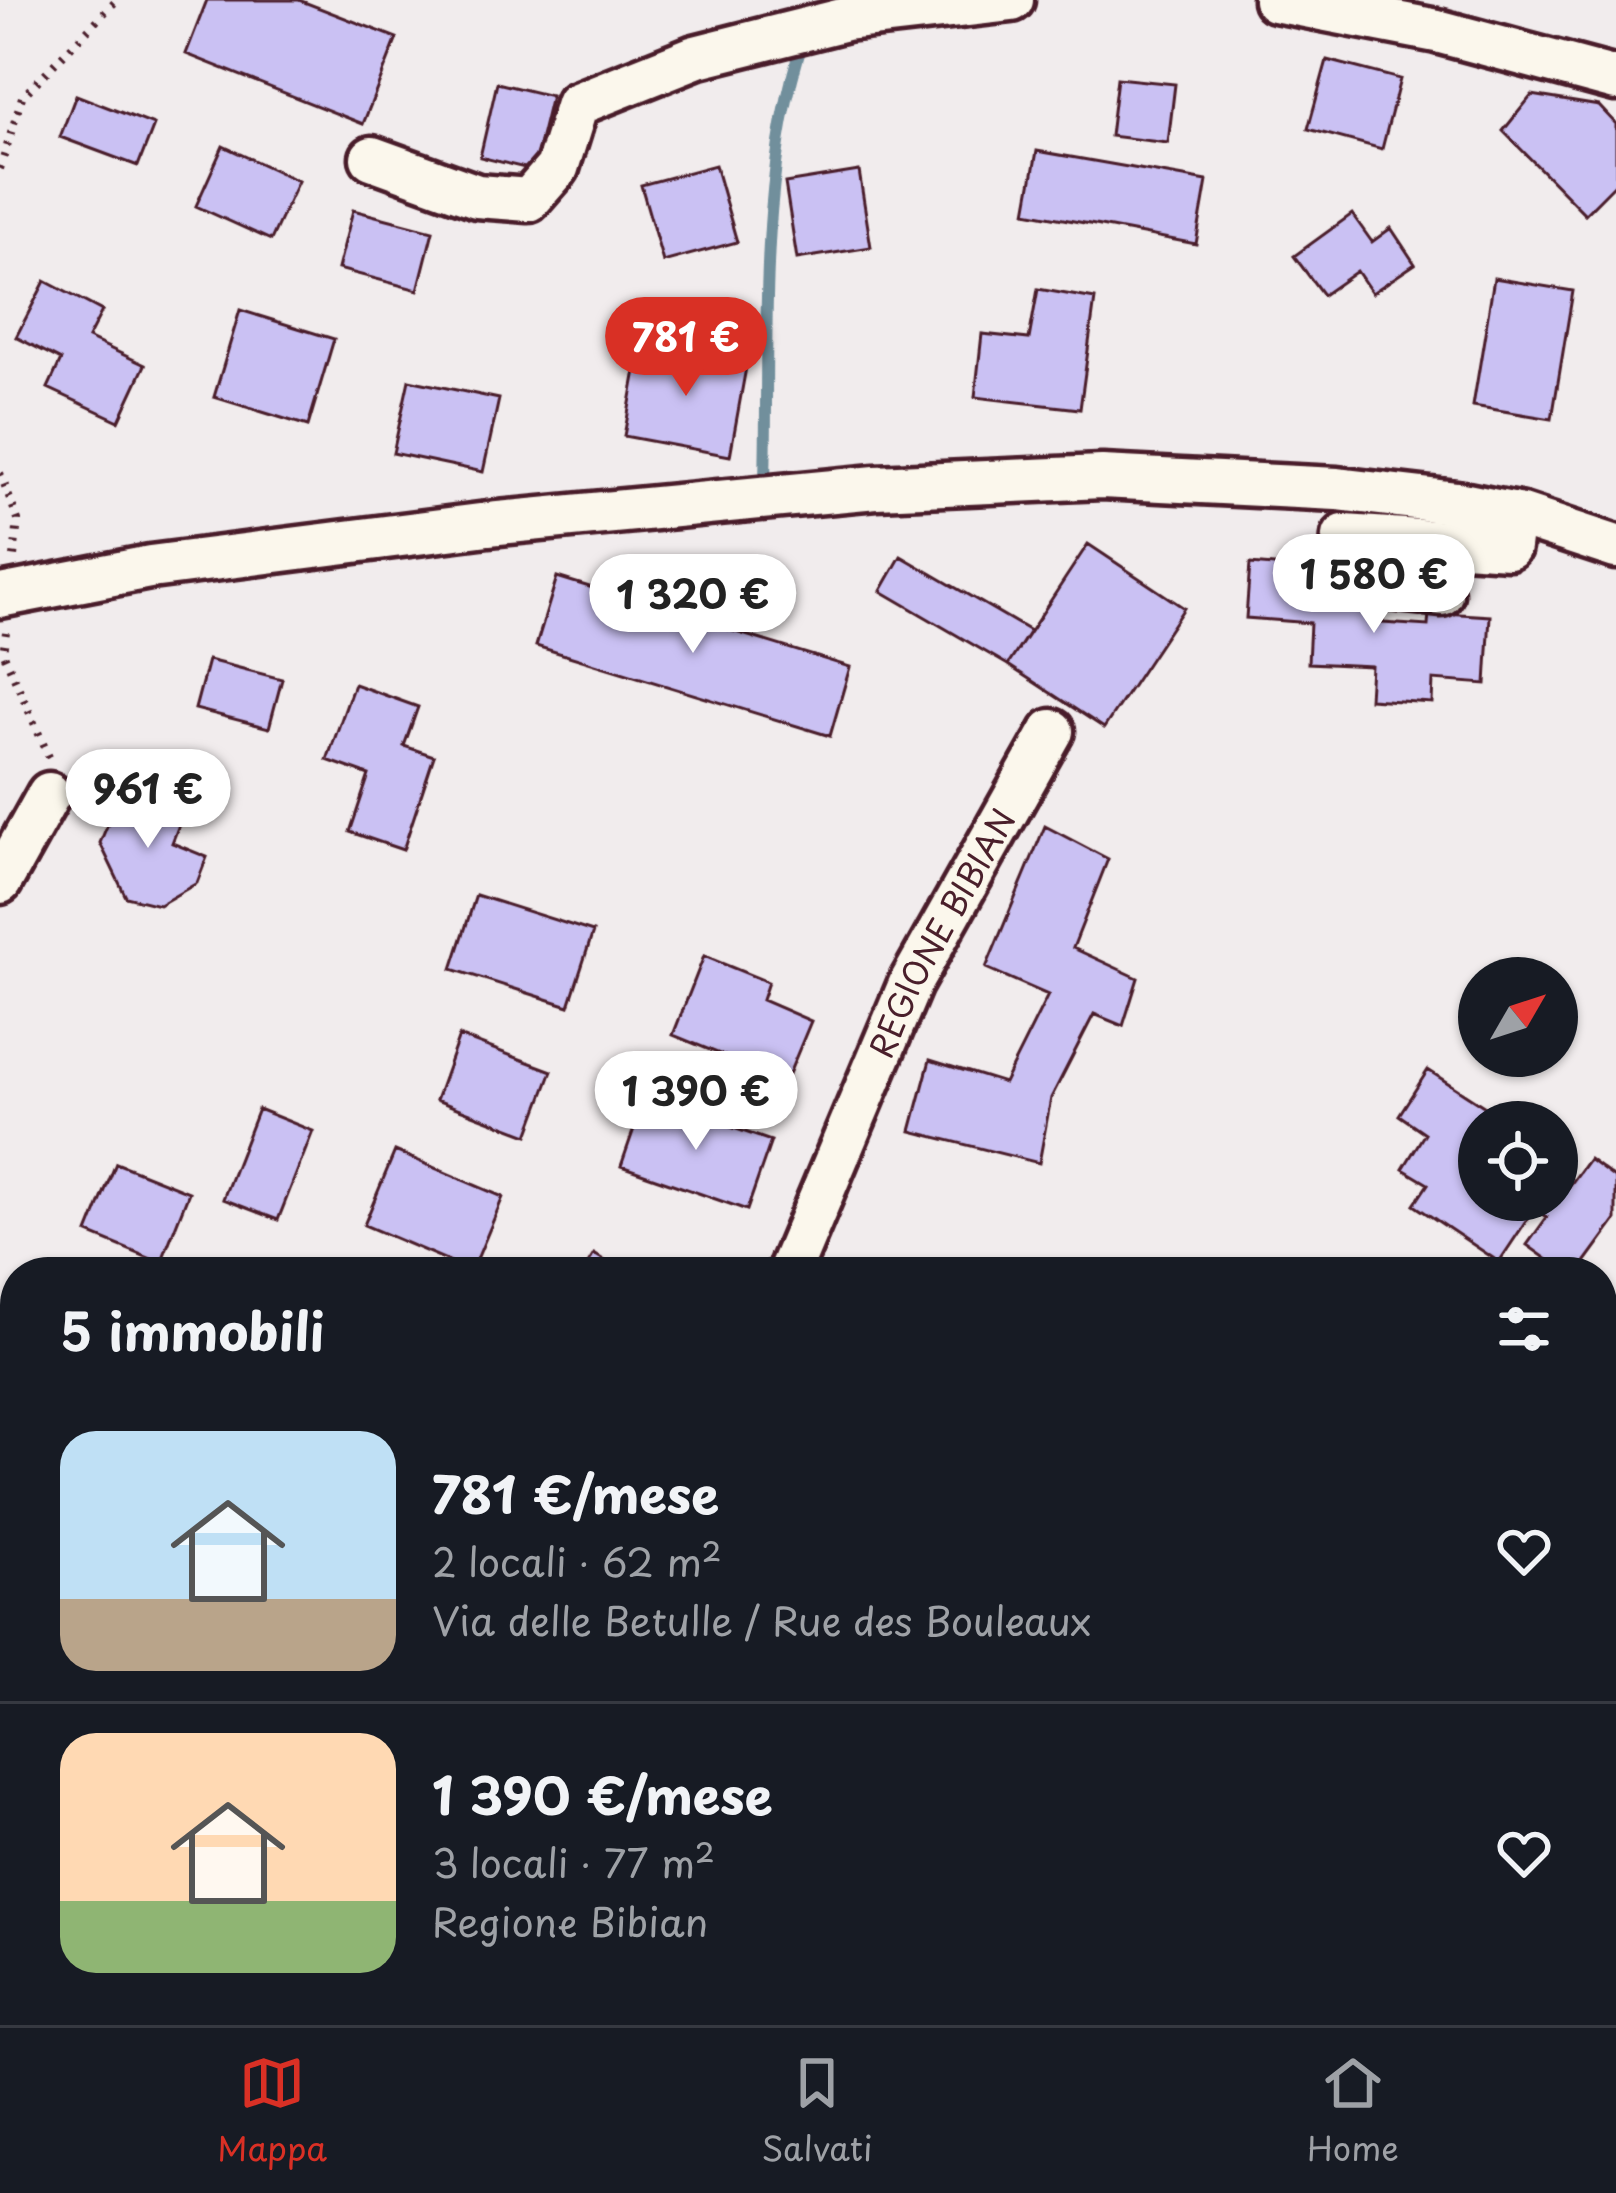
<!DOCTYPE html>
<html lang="it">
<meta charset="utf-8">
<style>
:root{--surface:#171b24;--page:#242831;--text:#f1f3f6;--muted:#9ea1a6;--line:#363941;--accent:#d93025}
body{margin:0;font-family:"Playpen Sans",sans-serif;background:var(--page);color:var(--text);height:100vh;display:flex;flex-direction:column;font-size:45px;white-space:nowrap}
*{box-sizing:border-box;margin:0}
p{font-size:39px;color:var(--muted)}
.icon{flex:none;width:66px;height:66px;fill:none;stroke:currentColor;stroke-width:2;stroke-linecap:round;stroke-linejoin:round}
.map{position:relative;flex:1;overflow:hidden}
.drawer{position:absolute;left:0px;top:1257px;width:1617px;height:768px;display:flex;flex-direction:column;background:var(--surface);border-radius:48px 48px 0 0;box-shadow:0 3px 9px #0004}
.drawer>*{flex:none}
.needle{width:78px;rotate:51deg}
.tools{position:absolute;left:1458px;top:957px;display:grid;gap:24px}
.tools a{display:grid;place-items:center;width:120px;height:120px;border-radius:50%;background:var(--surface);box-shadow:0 3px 9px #0004;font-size:60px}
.price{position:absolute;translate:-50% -102px;padding:0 27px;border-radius:42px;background:#fff;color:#222;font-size:39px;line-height:78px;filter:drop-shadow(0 3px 6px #0008)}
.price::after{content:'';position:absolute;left:50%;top:72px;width:36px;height:27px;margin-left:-18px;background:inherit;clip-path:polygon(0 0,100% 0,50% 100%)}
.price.current{background:var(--accent);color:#fff}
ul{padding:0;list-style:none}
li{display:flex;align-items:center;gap:36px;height:300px;padding:0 60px}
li+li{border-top:3px solid var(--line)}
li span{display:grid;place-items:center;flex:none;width:336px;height:240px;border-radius:36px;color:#555}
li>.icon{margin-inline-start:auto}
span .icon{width:144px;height:144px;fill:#fffc;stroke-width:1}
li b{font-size:51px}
h2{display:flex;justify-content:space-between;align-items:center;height:144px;padding:0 60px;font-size:51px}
.menu{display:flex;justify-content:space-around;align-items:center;height:168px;border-top:3px solid var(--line);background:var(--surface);font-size:33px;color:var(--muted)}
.menu a{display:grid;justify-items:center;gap:6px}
.menu .current{color:var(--accent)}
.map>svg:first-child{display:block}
</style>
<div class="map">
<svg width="1616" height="2025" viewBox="0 0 1616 2025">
<rect width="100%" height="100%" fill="#f1eced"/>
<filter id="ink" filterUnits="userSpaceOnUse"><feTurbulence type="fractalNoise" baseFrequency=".00833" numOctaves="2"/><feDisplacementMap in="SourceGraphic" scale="24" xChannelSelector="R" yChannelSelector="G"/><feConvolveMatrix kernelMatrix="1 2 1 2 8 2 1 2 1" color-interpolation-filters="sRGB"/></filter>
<g filter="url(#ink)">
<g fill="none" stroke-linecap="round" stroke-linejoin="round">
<path stroke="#718f9c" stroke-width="12" d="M 765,481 C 769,337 757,179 803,41"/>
</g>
<path fill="#cac1f3" stroke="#4a1f2b" stroke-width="3" d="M 207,0 L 299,0 L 397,38 L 363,124 L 186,54 Z
M 1327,60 L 1400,79 L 1382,149 L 1308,129 Z
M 1117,78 L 1175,84 L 1168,143 L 1110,136 Z
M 497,83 L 551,96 L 533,170 L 480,157 Z
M 76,95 L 154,125 L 138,166 L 60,137 Z
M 1532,95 L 1599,106 L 1616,124 L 1616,183 L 1585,214 L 1503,131 Z
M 223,146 L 298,181 L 271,240 L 196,206 Z
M 1037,151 L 1207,181 L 1196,244 L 1026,212 Z
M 715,165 L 737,242 L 663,262 L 641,185 Z
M 859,171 L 871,247 L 797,259 L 785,183 Z
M 353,210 L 433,231 L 418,290 L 338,269 Z
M 1352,214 L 1372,242 L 1391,228 L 1415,264 L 1372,293 L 1357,271 L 1323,295 L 1294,256 Z
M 1494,278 L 1573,291 L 1552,419 L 1473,406 Z
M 45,281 L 102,311 L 88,338 L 145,365 L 119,421 L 48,388 L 61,360 L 16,337 Z
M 1038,289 L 1095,299 L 1080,409 L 975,397 L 982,334 L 1029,339 Z
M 240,310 L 334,339 L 308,426 L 214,397 Z
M 641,343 L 747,362 L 730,456 L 624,436 Z
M 409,380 L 499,399 L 483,472 L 393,453 Z
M 1088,544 L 1184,608 L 1104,728 L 1008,665 Z
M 901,556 L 1030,631 L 1008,665 L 881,591 Z
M 1250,564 L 1320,570 L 1318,604 L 1383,607 L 1383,623 L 1428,626 L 1429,612 L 1490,616 L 1486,684 L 1433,680 L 1432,703 L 1369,699 L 1371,666 L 1308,663 L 1310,623 L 1246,618 Z
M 557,577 L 850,667 L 830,736 L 536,646 Z
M 208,660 L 282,679 L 269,728 L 195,709 Z
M 354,684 L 418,707 L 404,746 L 434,756 L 403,850 L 350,832 L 369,775 L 327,760 Z
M 123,787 L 152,798 L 180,822 L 172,843 L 207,857 L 197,883 L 159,905 L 126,897 L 100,843 Z
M 1045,826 L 1108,859 L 1073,948 L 1138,978 L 1123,1026 L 1094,1014 L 1051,1098 L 1039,1163 L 911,1131 L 930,1060 L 1004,1083 L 1048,995 L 986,968 Z
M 476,895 L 593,932 L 569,1006 L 452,969 Z
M 704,956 L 768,982 L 762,1000 L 811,1021 L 786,1081 L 673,1035 Z
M 459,1036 L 552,1071 L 528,1135 L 436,1100 Z
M 1428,1070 L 1499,1116 L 1495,1122 L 1479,1122 L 1479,1200 L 1557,1203 L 1589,1159 L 1616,1179 L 1616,1220 L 1578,1272 L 1565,1272 L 1527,1245 L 1547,1217 L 1535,1208 L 1499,1262 L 1414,1205 L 1428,1184 L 1403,1169 L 1425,1133 L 1399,1115 Z
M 645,1097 L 771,1141 L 747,1210 L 621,1166 Z
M 258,1109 L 313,1131 L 278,1220 L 223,1199 Z
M 395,1151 L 503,1197 L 472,1271 L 364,1225 Z
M 116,1163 L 189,1192 L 161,1263 L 88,1233 Z
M 594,1254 L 623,1272 L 583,1272 Z
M 1616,1664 L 1616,1761 L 1602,1752 L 1602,1666 Z
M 0,1676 L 15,1697 L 15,1739 L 0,1750 Z
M 1602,2002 L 1612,2009 L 1601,2025 L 1517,2025 L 1507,2018 L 1512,2010 L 1602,2010 Z
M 365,2010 L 486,2010 L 476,2025 L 358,2025 Z
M 1324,2010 L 1392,2010 L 1393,2011 L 1391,2025 L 1321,2025 Z"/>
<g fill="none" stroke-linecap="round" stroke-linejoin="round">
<defs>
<g id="minor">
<path d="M 1275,0 L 1437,31 L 1616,79"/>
<path d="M 372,158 L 477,196 L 529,200 L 557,168 L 577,104 L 695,57 L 846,19 L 1012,0"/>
<path d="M 1441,594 L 1340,582 L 1344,536 L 1509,547 L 1513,514"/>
<path d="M 0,596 L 150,567 L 488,524 L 876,487 L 1102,477 L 1337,489 L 1457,503 L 1522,516 L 1616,547"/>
<path d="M 0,882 L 49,794"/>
<path id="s1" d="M 789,1272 L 910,984 L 1052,731"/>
<path d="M 1602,1348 L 1616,1348"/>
<path d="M 0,1554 L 15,1548"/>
<path d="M 0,1621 L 15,1644"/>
</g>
<path id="major" d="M 0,1994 L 15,1997
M 72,2010 L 102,2025
M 797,2025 L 859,2013 L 940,2025"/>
</defs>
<use href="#minor" stroke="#4a1f2b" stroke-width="51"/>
<use href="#major" stroke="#4a1f2b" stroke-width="63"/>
<path stroke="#4a1f2b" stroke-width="8" stroke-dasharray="3 9" stroke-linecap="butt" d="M 0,169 L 22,97 L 117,0
M 0,473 L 18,520 L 14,557
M 6,632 L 3,652 L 49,757
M 1602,1564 L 1616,1551
M 517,2025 L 525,2010
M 1290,2025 L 1296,2010"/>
<use href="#minor" stroke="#fbf7ec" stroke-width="42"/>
<use href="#major" stroke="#fbf7ec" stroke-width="54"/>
</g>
</g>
<g text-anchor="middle" stroke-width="9" stroke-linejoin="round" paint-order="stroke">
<g font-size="33" fill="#4a1f2b" stroke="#fbf7ec">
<text dy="12" stroke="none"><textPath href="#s1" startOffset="372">REGIONE BIBIAN</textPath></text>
</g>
</g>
</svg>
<div class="tools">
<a><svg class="needle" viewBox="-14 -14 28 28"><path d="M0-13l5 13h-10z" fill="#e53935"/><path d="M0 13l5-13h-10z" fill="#9ea1a6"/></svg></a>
<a><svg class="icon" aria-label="locate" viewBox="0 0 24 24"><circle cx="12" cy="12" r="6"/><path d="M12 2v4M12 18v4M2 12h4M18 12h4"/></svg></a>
</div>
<b class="price current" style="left:686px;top:399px">781 €</b>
<b class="price" style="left:1374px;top:636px">1 580 €</b>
<b class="price" style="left:693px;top:656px">1 320 €</b>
<b class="price" style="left:148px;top:851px">961 €</b>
<b class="price" style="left:696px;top:1153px">1 390 €</b>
<section class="drawer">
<h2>5 immobili<svg class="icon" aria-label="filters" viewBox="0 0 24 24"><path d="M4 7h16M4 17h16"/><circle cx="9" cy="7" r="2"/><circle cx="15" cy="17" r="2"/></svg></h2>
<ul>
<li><span style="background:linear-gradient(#bfe0f5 70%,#b9a48a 0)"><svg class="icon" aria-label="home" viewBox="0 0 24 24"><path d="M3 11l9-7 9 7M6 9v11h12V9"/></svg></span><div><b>781 €/mese</b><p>2 locali · 62 m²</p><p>Via delle Betulle / Rue des Bouleaux</p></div><svg class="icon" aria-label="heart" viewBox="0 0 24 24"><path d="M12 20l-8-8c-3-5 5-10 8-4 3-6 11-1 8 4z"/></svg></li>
<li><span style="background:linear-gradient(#ffd9b3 70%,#8fb573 0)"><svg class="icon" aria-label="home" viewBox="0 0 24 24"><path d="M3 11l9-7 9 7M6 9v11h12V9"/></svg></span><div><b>1 390 €/mese</b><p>3 locali · 77 m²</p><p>Regione Bibian</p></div><svg class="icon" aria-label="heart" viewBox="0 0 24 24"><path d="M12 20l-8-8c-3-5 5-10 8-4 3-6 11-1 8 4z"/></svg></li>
</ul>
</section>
</div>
<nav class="menu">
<a class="current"><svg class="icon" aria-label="map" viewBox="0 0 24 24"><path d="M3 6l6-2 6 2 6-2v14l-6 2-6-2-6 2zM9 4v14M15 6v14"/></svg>Mappa</a>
<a><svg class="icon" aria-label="saved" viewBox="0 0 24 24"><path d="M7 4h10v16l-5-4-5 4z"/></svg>Salvati</a>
<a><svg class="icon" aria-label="home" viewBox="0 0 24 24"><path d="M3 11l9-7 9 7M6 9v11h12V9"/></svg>Home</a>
</nav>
